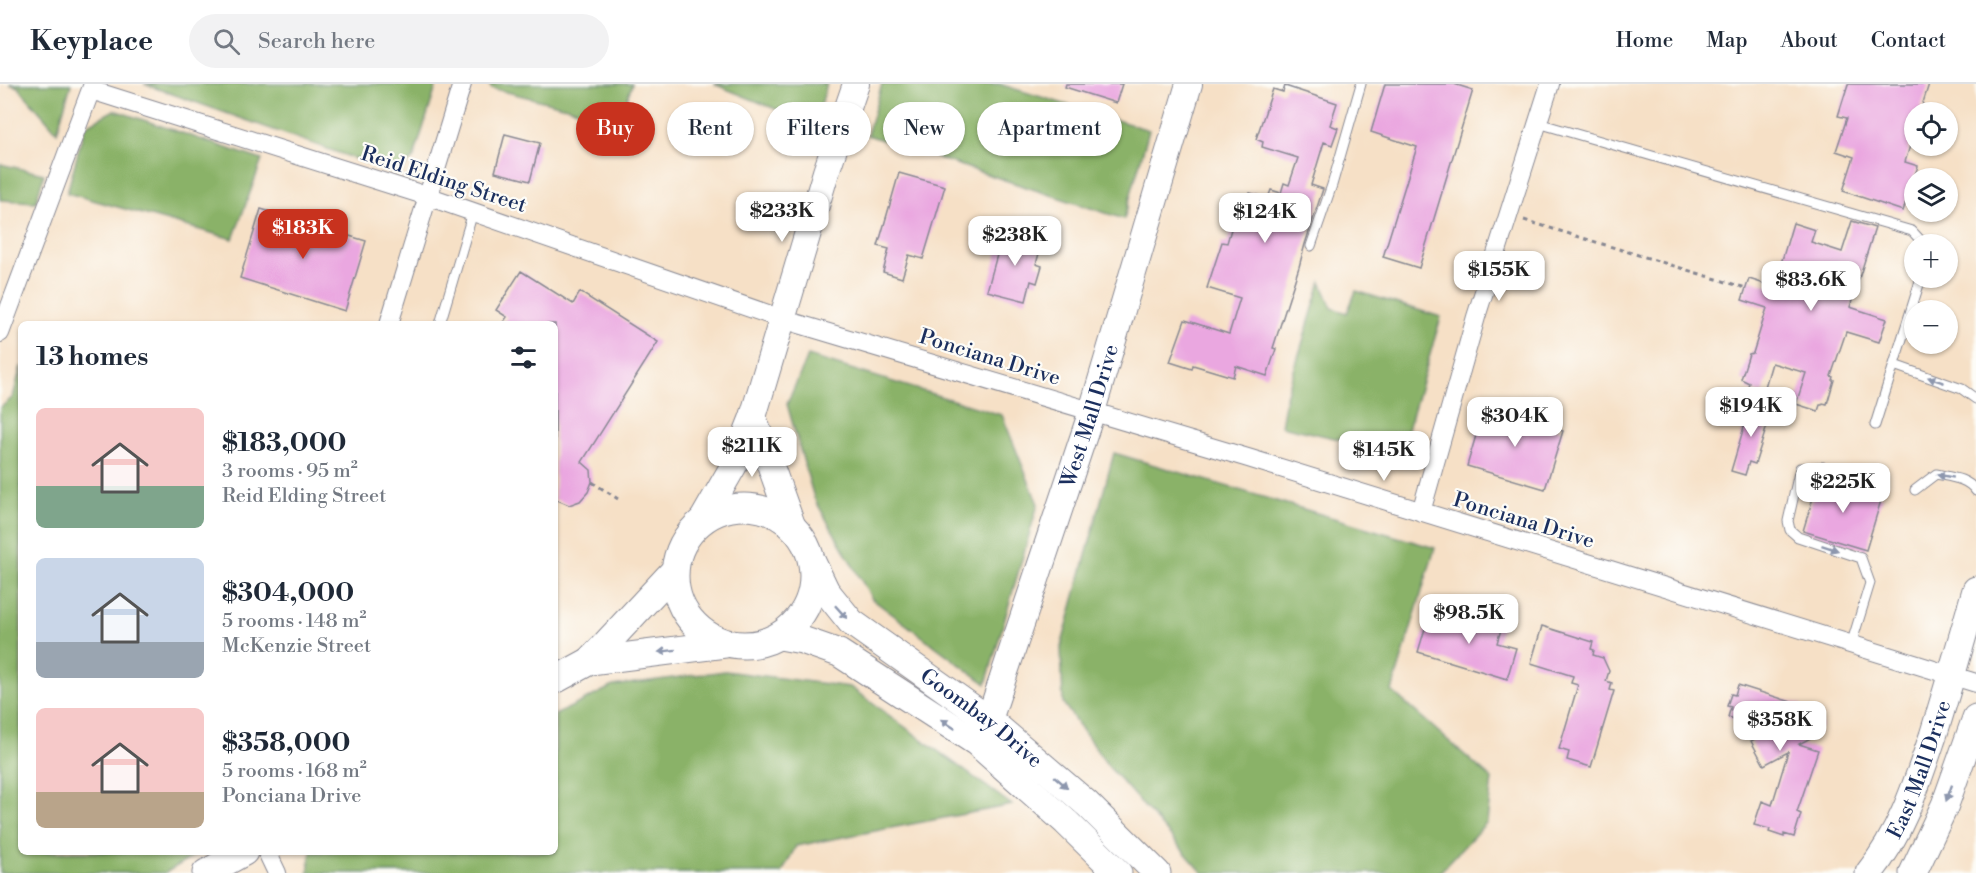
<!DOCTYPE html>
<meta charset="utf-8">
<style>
:root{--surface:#fff;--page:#f2f2f3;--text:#1f2937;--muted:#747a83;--line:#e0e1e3;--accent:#c8321e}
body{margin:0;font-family:"Libre Bodoni",serif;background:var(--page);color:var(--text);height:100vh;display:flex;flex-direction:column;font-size:22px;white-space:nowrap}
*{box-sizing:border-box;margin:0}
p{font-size:20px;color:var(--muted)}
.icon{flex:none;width:33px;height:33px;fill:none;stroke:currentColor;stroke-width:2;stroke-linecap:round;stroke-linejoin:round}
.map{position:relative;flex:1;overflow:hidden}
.panel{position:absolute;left:18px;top:237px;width:540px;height:534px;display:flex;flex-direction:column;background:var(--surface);border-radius:9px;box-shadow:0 2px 4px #0004}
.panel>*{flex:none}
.banner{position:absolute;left:576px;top:18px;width:570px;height:54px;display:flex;gap:12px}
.fabs{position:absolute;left:1904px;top:18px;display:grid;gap:12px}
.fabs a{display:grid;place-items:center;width:54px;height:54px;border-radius:50%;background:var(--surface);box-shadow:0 2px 4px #0004;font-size:30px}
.price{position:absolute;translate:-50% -51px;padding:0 14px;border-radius:12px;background:#fff;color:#222;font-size:20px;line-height:39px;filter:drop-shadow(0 2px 3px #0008)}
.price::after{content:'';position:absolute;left:50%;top:36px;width:18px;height:14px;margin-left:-9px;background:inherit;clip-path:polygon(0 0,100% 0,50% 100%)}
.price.on{background:var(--accent);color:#fff}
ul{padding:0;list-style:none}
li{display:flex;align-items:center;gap:18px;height:150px;padding:0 18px}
li span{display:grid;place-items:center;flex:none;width:168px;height:120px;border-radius:9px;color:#555}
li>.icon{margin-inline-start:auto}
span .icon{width:72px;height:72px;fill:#fffc;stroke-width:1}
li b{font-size:26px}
h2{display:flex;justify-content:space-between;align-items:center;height:72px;padding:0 18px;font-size:26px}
.chip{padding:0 21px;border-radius:27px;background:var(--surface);box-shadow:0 2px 4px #0004;font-size:21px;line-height:54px}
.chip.on{background:var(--accent);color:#fff}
header{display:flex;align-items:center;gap:36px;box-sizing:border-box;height:84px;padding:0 30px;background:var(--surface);border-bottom:2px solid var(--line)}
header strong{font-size:28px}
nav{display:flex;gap:33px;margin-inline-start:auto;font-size:21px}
.search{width:420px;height:54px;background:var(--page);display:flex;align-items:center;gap:15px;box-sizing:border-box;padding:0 21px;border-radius:33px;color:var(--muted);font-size:22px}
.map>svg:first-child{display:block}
</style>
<header>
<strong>Keyplace</strong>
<div class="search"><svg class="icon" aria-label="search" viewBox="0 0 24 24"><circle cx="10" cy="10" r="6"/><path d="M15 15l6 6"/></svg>Search here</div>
<nav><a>Home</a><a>Map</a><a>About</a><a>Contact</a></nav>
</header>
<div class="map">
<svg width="1976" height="789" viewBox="0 0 1976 789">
<rect width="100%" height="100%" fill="#fdfcf7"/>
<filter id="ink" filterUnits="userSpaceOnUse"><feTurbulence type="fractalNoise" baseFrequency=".0167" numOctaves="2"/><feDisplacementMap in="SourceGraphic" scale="12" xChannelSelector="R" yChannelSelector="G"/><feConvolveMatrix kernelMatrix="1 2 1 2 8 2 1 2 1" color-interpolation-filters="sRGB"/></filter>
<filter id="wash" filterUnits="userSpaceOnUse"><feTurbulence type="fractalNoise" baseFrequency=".008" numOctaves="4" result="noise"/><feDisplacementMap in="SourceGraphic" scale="24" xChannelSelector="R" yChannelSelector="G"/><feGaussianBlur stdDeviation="1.35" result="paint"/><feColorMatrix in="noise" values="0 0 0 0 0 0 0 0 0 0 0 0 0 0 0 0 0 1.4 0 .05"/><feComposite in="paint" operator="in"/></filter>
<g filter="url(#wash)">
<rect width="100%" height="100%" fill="#f6e0c6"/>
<path fill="#8ab268" stroke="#527063" stroke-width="1.5" d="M 9,0 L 71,0 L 57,48 L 18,3 Z
M 144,0 L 437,0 L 414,73 L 398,90 Z
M 489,0 L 632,0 L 627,16 L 598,31 L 491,4 Z
M 714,0 L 827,0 L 815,41 Z
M 882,0 L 999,0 L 1149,46 L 1124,135 L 867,51 Z
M 114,26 L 262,76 L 233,155 L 67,109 L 85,42 Z
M 0,80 L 44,90 L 36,118 L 0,116 Z
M 1321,198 L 1332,224 L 1347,229 L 1356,207 L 1441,233 L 1401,369 L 1281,342 L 1286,313 Z
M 808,272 L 1002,331 L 1038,420 L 986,600 L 872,515 L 814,414 L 787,320 Z
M 21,282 L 21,768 L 201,768 L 165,789 L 0,789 L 0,324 L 13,313 Z
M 1114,369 L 1435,464 L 1392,607 L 1492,695 L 1487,738 L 1439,789 L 1203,789 L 1108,682 L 1063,619 L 1061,563 Z
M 725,587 L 850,603 L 1012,721 L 796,762 L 782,789 L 308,789 L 311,768 L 555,768 L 555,631 L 613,602 Z"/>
<g id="blocks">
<path fill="#eaa7e0" d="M 1066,0 L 1122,0 L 1116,19 L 1065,3 Z
M 1385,0 L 1454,0 L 1473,6 L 1419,184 L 1383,173 L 1417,63 L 1371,48 Z
M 1848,0 L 1929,0 L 1920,28 L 1914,28 L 1914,49 L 1905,78 L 1918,82 L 1903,127 L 1843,107 L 1854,73 L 1836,67 L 1847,34 L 1838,32 Z
M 1285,2 L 1337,19 L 1330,41 L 1338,44 L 1332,61 L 1324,58 L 1311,101 L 1323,105 L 1305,160 L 1299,183 L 1273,264 L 1276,265 L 1267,292 L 1236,282 L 1233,293 L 1193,281 L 1192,285 L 1170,278 L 1185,236 L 1229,250 L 1240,214 L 1207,204 L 1222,158 L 1227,159 L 1234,135 L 1231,134 L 1235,120 L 1239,121 L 1241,114 L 1248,116 L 1250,109 L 1268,114 L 1271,106 L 1281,109 L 1284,99 L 1289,101 L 1298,74 L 1262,63 L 1263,58 L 1256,55 L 1273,5 L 1283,8 Z
M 505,50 L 540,59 L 530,97 L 495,88 Z
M 899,89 L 945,102 L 923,175 L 909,171 L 902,194 L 883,188 L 889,165 L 878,162 Z
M 261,125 L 366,157 L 345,227 L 240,194 Z
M 1852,137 L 1875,144 L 1850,223 L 1887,235 L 1879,258 L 1846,248 L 1831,292 L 1833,293 L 1832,296 L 1834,296 L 1827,320 L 1823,319 L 1822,321 L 1820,321 L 1818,327 L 1796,320 L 1806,289 L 1772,279 L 1763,310 L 1747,305 L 1749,299 L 1741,295 L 1749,270 L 1753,269 L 1767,224 L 1742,216 L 1749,195 L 1774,203 L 1793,139 L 1815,146 L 1811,158 L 1842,168 Z
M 1003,149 L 1042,159 L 1036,180 L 1042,182 L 1037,199 L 1031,197 L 1026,217 L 987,207 Z
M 521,187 L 573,220 L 580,208 L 658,258 L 582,378 L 591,386 L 592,398 L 588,408 L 580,417 L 569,421 L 555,415 L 555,240 L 502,240 L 507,233 L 496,226 Z
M 1751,319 L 1772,326 L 1755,380 L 1749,378 L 1745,391 L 1731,387 Z
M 1484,324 L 1563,347 L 1545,405 L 1467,382 Z
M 1819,394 L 1882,413 L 1866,466 L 1803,447 Z
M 1452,527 L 1502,542 L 1497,559 L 1516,564 L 1507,595 L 1418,568 L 1427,538 L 1447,544 Z
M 1542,542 L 1593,558 L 1591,565 L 1594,566 L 1593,571 L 1603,574 L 1609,587 L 1606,597 L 1612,599 L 1610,606 L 1614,607 L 1591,683 L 1567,676 L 1569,668 L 1559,665 L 1578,601 L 1571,599 L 1573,592 L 1531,579 Z
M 1738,601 L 1801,621 L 1806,630 L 1813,626 L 1822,642 L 1815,646 L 1818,650 L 1799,660 L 1818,666 L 1797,728 L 1801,730 L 1794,753 L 1784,750 L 1784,753 L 1769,748 L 1770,745 L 1754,741 L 1762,717 L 1772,721 L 1788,668 L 1764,681 L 1751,657 L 1771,646 L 1728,633 L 1731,623 L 1727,622 L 1731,610 L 1735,611 Z"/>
</g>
</g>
<g filter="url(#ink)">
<use href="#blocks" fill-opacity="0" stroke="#888892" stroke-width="1.5"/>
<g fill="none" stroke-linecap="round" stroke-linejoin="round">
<defs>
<path id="lane" d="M 1538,39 L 1912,147 L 1924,160
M 1311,162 L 1332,101 L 1361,0
M 440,240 L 473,128
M 1894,281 L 1962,305 L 1976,315
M 1875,341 L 1921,194
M 1823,383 L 1800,384 L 1788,437 L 1790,446 L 1798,453 L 1861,474 L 1870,499 L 1851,561
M 1915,406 L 1936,390 C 1950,393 1967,394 1976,407"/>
<path id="street" d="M 91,6 L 427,112 L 782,235 L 1248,374 L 1976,599
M 389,240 L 462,0
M 0,249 L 93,0
M 1421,428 L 1476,233 L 1550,0
M 267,768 L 277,789"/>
<g id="secondary">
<path d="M 753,333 L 792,441"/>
<path d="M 703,435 L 734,381 L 753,333 L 826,88 L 856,0"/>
<path id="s1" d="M 979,653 L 989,636 L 1092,327 L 1189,0"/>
</g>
<g id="primary">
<circle cx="744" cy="492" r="69"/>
<path id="s2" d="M 812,478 L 826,507 L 851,538 L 989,636 L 1087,720 L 1157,789"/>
<path d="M 780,552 L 802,556 L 839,569 L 976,658 L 1066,738 L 1118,789"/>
<path d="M 590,577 L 725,560"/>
<path d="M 555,596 L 590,577 L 674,487"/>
<path d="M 206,789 L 244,768"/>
<path id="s3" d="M 1869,789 C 1901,750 1917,699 1933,652 C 1948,604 1962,555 1976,506"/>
<path d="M 1913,789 L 1945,721 L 1976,634"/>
</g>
</defs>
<use href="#lane" stroke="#888892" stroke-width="11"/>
<use href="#street" stroke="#888892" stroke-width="20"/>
<use href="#secondary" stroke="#888892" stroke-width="28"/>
<use href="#primary" stroke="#888892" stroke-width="29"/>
<path stroke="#888892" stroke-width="3" stroke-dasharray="4.5 4.5" stroke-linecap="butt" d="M 1524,136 L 1746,204
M 592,398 L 618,415"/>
<use href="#lane" stroke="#fff" stroke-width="9"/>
<use href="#street" stroke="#fff" stroke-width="18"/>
<use href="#secondary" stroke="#fff" stroke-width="26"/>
<use href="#primary" stroke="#fff" stroke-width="27"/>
</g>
<defs><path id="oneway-solid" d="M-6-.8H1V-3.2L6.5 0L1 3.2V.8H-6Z" transform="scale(1.5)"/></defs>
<g fill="#8d97ae">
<use href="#oneway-solid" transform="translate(1936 296) rotate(-161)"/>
<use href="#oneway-solid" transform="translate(1945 392) rotate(-170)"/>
<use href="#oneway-solid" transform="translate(1830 464) rotate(18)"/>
<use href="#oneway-solid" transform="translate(841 528) rotate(48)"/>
<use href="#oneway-solid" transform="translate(667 567) rotate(173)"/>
<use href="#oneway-solid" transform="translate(948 640) rotate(-147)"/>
<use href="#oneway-solid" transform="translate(1061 698) rotate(41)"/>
<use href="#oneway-solid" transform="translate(1949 709) rotate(110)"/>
</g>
</g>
<g text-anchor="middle" stroke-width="4.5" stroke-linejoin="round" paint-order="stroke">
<g font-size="21" fill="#1b2f5e" stroke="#fdfcf7">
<text transform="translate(444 95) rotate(18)" y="7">Reid Elding Street</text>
<text transform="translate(990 273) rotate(17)" y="7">Ponciana Drive</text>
<text dy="7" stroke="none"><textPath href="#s1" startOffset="340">West Mall Drive</textPath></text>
<text transform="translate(1524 436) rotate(17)" y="7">Ponciana Drive</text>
<text dy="7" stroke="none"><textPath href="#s2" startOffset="234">Goombay Drive</textPath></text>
<text dy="7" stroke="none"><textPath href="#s3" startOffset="116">East Mall Drive</textPath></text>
</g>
</g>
</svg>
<div class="fabs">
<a><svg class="icon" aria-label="locate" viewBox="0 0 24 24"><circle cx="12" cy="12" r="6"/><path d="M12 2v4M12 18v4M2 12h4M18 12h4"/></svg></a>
<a><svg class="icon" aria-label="layers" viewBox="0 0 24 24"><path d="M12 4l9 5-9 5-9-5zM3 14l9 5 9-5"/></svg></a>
<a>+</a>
<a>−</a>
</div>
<b class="price" style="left:782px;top:159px">$233K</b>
<b class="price" style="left:1265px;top:160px">$124K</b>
<b class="price on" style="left:303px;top:176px">$183K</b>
<b class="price" style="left:1015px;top:183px">$238K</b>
<b class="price" style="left:1499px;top:218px">$155K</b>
<b class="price" style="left:1811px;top:228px">$83.6K</b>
<b class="price" style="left:1751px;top:354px">$194K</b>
<b class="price" style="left:1515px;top:364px">$304K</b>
<b class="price" style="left:752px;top:394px">$211K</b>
<b class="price" style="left:1384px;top:398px">$145K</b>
<b class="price" style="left:1843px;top:430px">$225K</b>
<b class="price" style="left:1469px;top:561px">$98.5K</b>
<b class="price" style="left:1780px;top:668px">$358K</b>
<div class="banner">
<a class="chip on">Buy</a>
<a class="chip">Rent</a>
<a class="chip">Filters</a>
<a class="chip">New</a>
<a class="chip">Apartment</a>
</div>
<section class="panel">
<h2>13 homes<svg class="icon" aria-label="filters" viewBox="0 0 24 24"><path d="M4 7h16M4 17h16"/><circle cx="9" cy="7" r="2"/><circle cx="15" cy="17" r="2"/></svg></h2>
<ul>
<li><span style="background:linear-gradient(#f6c9c9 65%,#7fa58c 0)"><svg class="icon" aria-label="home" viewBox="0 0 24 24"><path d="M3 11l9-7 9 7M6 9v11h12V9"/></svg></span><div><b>$183,000</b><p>3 rooms · 95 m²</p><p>Reid Elding Street</p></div></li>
<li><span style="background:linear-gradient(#c9d6e8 70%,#9aa5b1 0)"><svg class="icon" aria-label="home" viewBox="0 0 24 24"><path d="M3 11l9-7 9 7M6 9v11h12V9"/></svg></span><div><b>$304,000</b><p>5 rooms · 148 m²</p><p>McKenzie Street</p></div></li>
<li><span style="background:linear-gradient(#f6c9c9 70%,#b9a48a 0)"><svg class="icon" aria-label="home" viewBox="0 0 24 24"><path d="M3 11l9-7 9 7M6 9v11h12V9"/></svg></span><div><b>$358,000</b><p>5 rooms · 168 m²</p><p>Ponciana Drive</p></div></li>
</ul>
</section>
</div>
